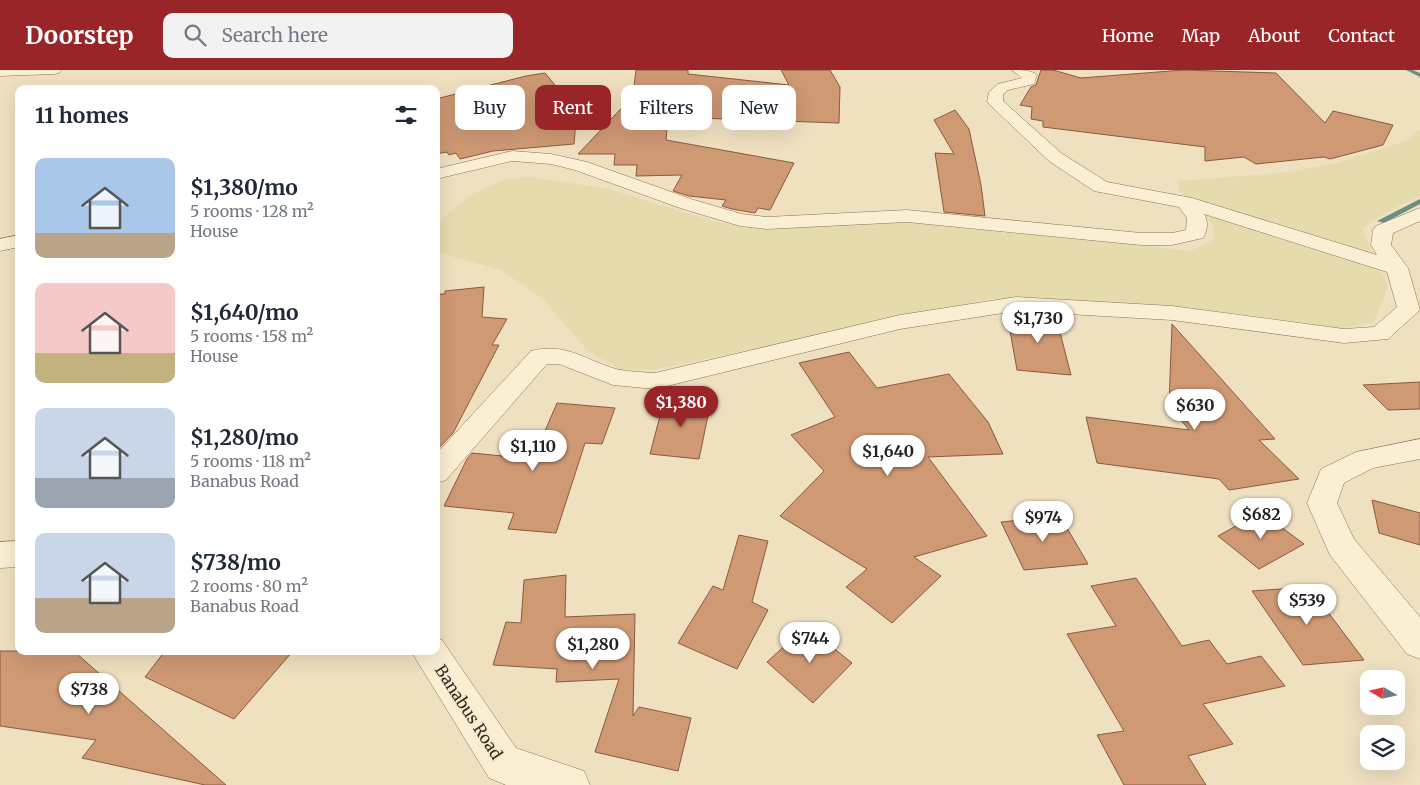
<!DOCTYPE html>
<meta charset="utf-8">
<style>
:root{--surface:#fff;--page:#f2f2f3;--text:#1f2937;--muted:#747a83;--accent:#9a2528}
body{margin:0;font-family:Merriweather,serif;background:var(--page);color:var(--text);height:100vh;display:flex;flex-direction:column;font-size:19px;white-space:nowrap}
*{box-sizing:border-box;margin:0}
p{font-size:16px;color:var(--muted)}
.icon{flex:none;width:28px;height:28px;fill:none;stroke:currentColor;stroke-width:2;stroke-linecap:round;stroke-linejoin:round}
.map{position:relative;flex:1;overflow:hidden}
.panel{position:absolute;left:15px;top:15px;width:425px;height:570px;display:flex;flex-direction:column;background:var(--surface);border-radius:10px;box-shadow:0 5px 20px #0002}
.panel>*{flex:none}
.hud{position:absolute;left:455px;top:15px;width:475px;height:45px;display:flex;gap:10px}
.needle{width:32px;rotate:279deg}
.buttons{position:absolute;left:1360px;top:600px;display:grid;gap:10px}
.buttons a{display:grid;place-items:center;width:45px;height:45px;border-radius:10px;background:var(--surface);box-shadow:0 5px 20px #0002;font-size:25px}
.price{position:absolute;translate:-50% -42px;padding:0 11px;border-radius:18px;background:#fff;color:#222;font-size:16px;line-height:32px;filter:drop-shadow(0 1px 2px #0008)}
.price::after{content:'';position:absolute;left:50%;top:30px;width:15px;height:11px;margin-left:-8px;background:inherit;clip-path:polygon(0 0,100% 0,50% 100%)}
.price.selected{background:var(--accent);color:#fff}
ul{padding:0;list-style:none}
li{display:flex;align-items:center;gap:15px;height:125px;padding:0 20px}
li span{display:grid;place-items:center;flex:none;width:140px;height:100px;border-radius:10px;color:#555}
li>.icon{margin-inline-start:auto}
span .icon{width:60px;height:60px;fill:#fffc;stroke-width:1}
li b{font-size:21px}
h2{display:flex;justify-content:space-between;align-items:center;height:60px;padding:0 20px;font-size:21px}
.pill{padding:0 18px;border-radius:10px;background:var(--surface);box-shadow:0 5px 20px #0002;font-size:18px;line-height:45px}
.pill.selected{background:var(--accent);color:#fff}
header{display:flex;align-items:center;gap:30px;box-sizing:border-box;height:70px;padding:0 25px;background:var(--accent);color:#fff}
header strong{font-size:24px}
nav{display:flex;gap:28px;margin-inline-start:auto;font-size:18px}
.search{width:350px;height:45px;background:var(--page);display:flex;align-items:center;gap:12px;box-sizing:border-box;padding:0 18px;border-radius:10px;color:var(--muted);font-size:19px}
.map>svg:first-child{display:block}
</style>
<header>
<strong>Doorstep</strong>
<div class="search"><svg class="icon" aria-label="search" viewBox="0 0 24 24"><circle cx="10" cy="10" r="6"/><path d="M15 15l6 6"/></svg>Search here</div>
<nav><a>Home</a><a>Map</a><a>About</a><a>Contact</a></nav>
</header>
<div class="map">
<svg width="1420" height="715" viewBox="0 0 1420 715">
<rect width="100%" height="100%" fill="#efe0c0"/>
<path fill="#e5dbad" d="M 1420,60 L 1420,126 L 1385,143 L 1362,159 L 1388,217 L 1373,253 L 1336,259 L 1166,235 L 990,229 L 653,300 L 621,299 L 589,282 L 543,229 L 501,200 L 436,182 L 436,157 L 444,147 L 472,124 L 506,109 L 532,107 L 608,119 L 717,152 L 752,157 L 926,152 L 1190,181 L 1215,169 L 1212,154 L 1179,120 L 1178,111 L 1289,102 L 1336,93 L 1406,71 Z"/>
<g fill="none" stroke-linecap="round" stroke-linejoin="round">
<path fill="#6a8f85" fill-rule="evenodd" d="M 1406,0 L 1413,0 L 1420,3 L 1420,7 Z
M 1420,129 L 1420,134 L 1384,153 L 1377,151 Z"/>
</g>
<path fill="#cf9974" stroke="#895a3c" d="M 636,0 L 688,0 L 688,4 L 789,15 L 781,0 L 830,0 L 840,17 L 839,53 L 668,47 L 666,70 L 794,93 L 770,140 L 758,138 L 755,143 L 732,139 L 722,136 L 726,130 L 689,126 L 673,121 L 682,105 L 636,106 L 637,95 L 614,95 L 615,84 L 578,84 L 633,26 Z
M 1041,0 L 1053,0 L 1081,8 L 1183,0 L 1276,3 L 1325,53 L 1333,41 L 1393,55 L 1383,75 L 1330,89 L 1324,87 L 1256,94 L 1244,87 L 1205,91 L 1205,77 L 1043,57 L 1043,51 L 1031,49 L 1032,37 L 1020,35 L 1031,17 L 1036,15 Z
M 545,3 L 565,27 L 578,26 L 574,74 L 493,81 L 460,89 L 456,83 L 449,85 L 447,82 L 436,84 L 436,29 L 526,6 Z
M 955,40 L 969,59 L 981,115 L 985,146 L 944,142 L 935,83 L 954,84 L 934,50 Z
M 484,217 L 482,247 L 507,249 L 492,275 L 499,275 L 453,363 L 436,381 L 436,224 L 445,224 L 445,221 Z
M 1013,243 L 1056,247 L 1071,305 L 1017,300 L 1007,244 Z
M 1172,254 L 1275,369 L 1259,370 L 1299,409 L 1229,420 L 1219,409 L 1097,393 L 1086,347 L 1189,360 L 1169,335 Z
M 849,282 L 877,318 L 949,304 L 988,352 L 1003,384 L 928,387 L 987,466 L 914,487 L 941,506 L 892,553 L 846,517 L 867,499 L 780,446 L 824,401 L 791,365 L 835,347 L 799,293 Z
M 1420,312 L 1420,339 L 1388,340 L 1363,315 Z
M 665,327 L 711,331 L 699,389 L 650,384 Z
M 557,333 L 615,338 L 602,374 L 585,373 L 556,463 L 508,459 L 514,443 L 444,436 L 467,389 L 472,383 L 533,389 Z
M 1372,430 L 1420,443 L 1420,475 L 1379,463 Z
M 1261,442 L 1304,474 L 1259,499 L 1218,466 Z
M 1060,446 L 1088,494 L 1024,500 L 1001,452 Z
M 739,465 L 768,471 L 752,532 L 768,540 L 737,599 L 678,573 L 713,516 L 723,520 Z
M 566,505 L 565,547 L 635,544 L 633,646 L 639,637 L 691,648 L 678,701 L 595,682 L 619,609 L 556,612 L 557,599 L 493,595 L 506,552 L 521,553 L 524,510 Z
M 1136,508 L 1182,576 L 1209,570 L 1227,594 L 1261,586 L 1285,616 L 1203,634 L 1233,674 L 1188,686 L 1206,715 L 1124,715 L 1097,665 L 1124,661 L 1067,564 L 1116,556 L 1091,516 Z
M 1309,517 L 1364,590 L 1303,595 L 1252,521 Z
M 806,556 L 852,593 L 813,633 L 767,592 Z
M 0,581 L 60,581 L 77,584 L 226,715 L 205,715 L 82,688 L 96,670 L 0,656 Z
M 165,581 L 293,581 L 234,649 L 145,607 Z"/>
<g fill="none" stroke-linecap="round" stroke-linejoin="round">
<defs>
<path id="minor" d="M 0,0 L 61,0 L 59,3 L 54,4 L 0,6 Z
M 1012,0 C 1020,0 1032,0 1037,5 L 1034,14 L 1008,20 L 1003,24 L 1003,31 L 1061,83 L 1107,112 L 1192,128 L 1377,185 L 1371,175 L 1373,160 L 1376,156 L 1420,138 L 1420,151 L 1393,163 L 1391,175 L 1408,198 L 1420,240 L 1388,269 L 1344,273 L 1172,250 L 1016,241 L 900,259 L 655,319 L 613,315 L 559,294 L 547,294 L 446,410 L 436,413 L 436,384 L 531,281 C 566,272 585,290 616,299 C 628,302 643,302 655,303 L 900,245 L 1016,227 L 1172,236 L 1344,259 L 1374,257 L 1397,237 L 1387,202 L 1204,144 C 1209,151 1207,162 1203,168 L 1172,175 L 1141,175 L 907,152 L 767,159 L 740,156 L 680,138 L 575,100 L 551,94 L 512,91 L 436,109 L 436,99 L 512,81 L 551,84 L 587,92 L 694,130 L 742,144 L 767,147 L 907,140 L 1141,163 L 1172,163 L 1186,160 L 1187,148 L 1179,137 L 1094,121 L 1049,91 L 987,32 L 989,22 L 998,14 L 1022,8 Z
M 19,165 L 19,177 L 0,181 L 0,169 Z
M 1420,369 L 1420,389 L 1373,398 L 1344,413 L 1337,433 L 1354,469 L 1420,547 L 1420,589 L 1407,584 L 1330,485 L 1307,433 L 1321,399 L 1356,382 Z
M 19,471 L 19,497 L 0,498 L 0,472 Z
M 436,568 L 442,570 L 516,678 L 584,701 L 590,715 L 506,715 L 489,708 L 411,581 L 436,581 Z"/>
</defs>
<use href="#minor" stroke="#897157" stroke-width="1"/>
<use href="#minor" fill="#faeed3" fill-rule="evenodd"/>
</g>
<g text-anchor="middle" stroke-width="4" stroke-linejoin="round" paint-order="stroke">
<g font-size="16" fill="#38291c" stroke="#f6ebd0">
<text transform="translate(469 642) rotate(57)" y="6">Banabus Road</text>
</g>
</g>
</svg>
<div class="buttons">
<a><svg class="needle" viewBox="-14 -14 28 28"><path d="M0-13l5 13h-10z" fill="#e53935"/><path d="M0 13l5-13h-10z" fill="#747a83"/></svg></a>
<a><svg class="icon" aria-label="layers" viewBox="0 0 24 24"><path d="M12 4l9 5-9 5-9-5zM3 14l9 5 9-5"/></svg></a>
</div>
<b class="price" style="left:1038px;top:274px">$1,730</b>
<b class="price selected" style="left:681px;top:358px">$1,380</b>
<b class="price" style="left:1195px;top:361px">$630</b>
<b class="price" style="left:533px;top:402px">$1,110</b>
<b class="price" style="left:888px;top:407px">$1,640</b>
<b class="price" style="left:1261px;top:470px">$682</b>
<b class="price" style="left:1043px;top:473px">$974</b>
<b class="price" style="left:1307px;top:556px">$539</b>
<b class="price" style="left:810px;top:594px">$744</b>
<b class="price" style="left:593px;top:600px">$1,280</b>
<b class="price" style="left:89px;top:645px">$738</b>
<div class="hud">
<a class="pill">Buy</a>
<a class="pill selected">Rent</a>
<a class="pill">Filters</a>
<a class="pill">New</a>
</div>
<section class="panel">
<h2>11 homes<svg class="icon" aria-label="filters" viewBox="0 0 24 24"><path d="M4 7h16M4 17h16"/><circle cx="9" cy="7" r="2"/><circle cx="15" cy="17" r="2"/></svg></h2>
<ul>
<li><span style="background:linear-gradient(#a9c7e8 75%,#b9a48a 0)"><svg class="icon" aria-label="home" viewBox="0 0 24 24"><path d="M3 11l9-7 9 7M6 9v11h12V9"/></svg></span><div><b>$1,380/mo</b><p>5 rooms · 128 m²</p><p>House</p></div></li>
<li><span style="background:linear-gradient(#f6c9c9 70%,#c2b280 0)"><svg class="icon" aria-label="home" viewBox="0 0 24 24"><path d="M3 11l9-7 9 7M6 9v11h12V9"/></svg></span><div><b>$1,640/mo</b><p>5 rooms · 158 m²</p><p>House</p></div></li>
<li><span style="background:linear-gradient(#c9d6e8 70%,#9aa5b1 0)"><svg class="icon" aria-label="home" viewBox="0 0 24 24"><path d="M3 11l9-7 9 7M6 9v11h12V9"/></svg></span><div><b>$1,280/mo</b><p>5 rooms · 118 m²</p><p>Banabus Road</p></div></li>
<li><span style="background:linear-gradient(#c9d6e8 65%,#b9a48a 0)"><svg class="icon" aria-label="home" viewBox="0 0 24 24"><path d="M3 11l9-7 9 7M6 9v11h12V9"/></svg></span><div><b>$738/mo</b><p>2 rooms · 80 m²</p><p>Banabus Road</p></div></li>
</ul>
</section>
</div>
